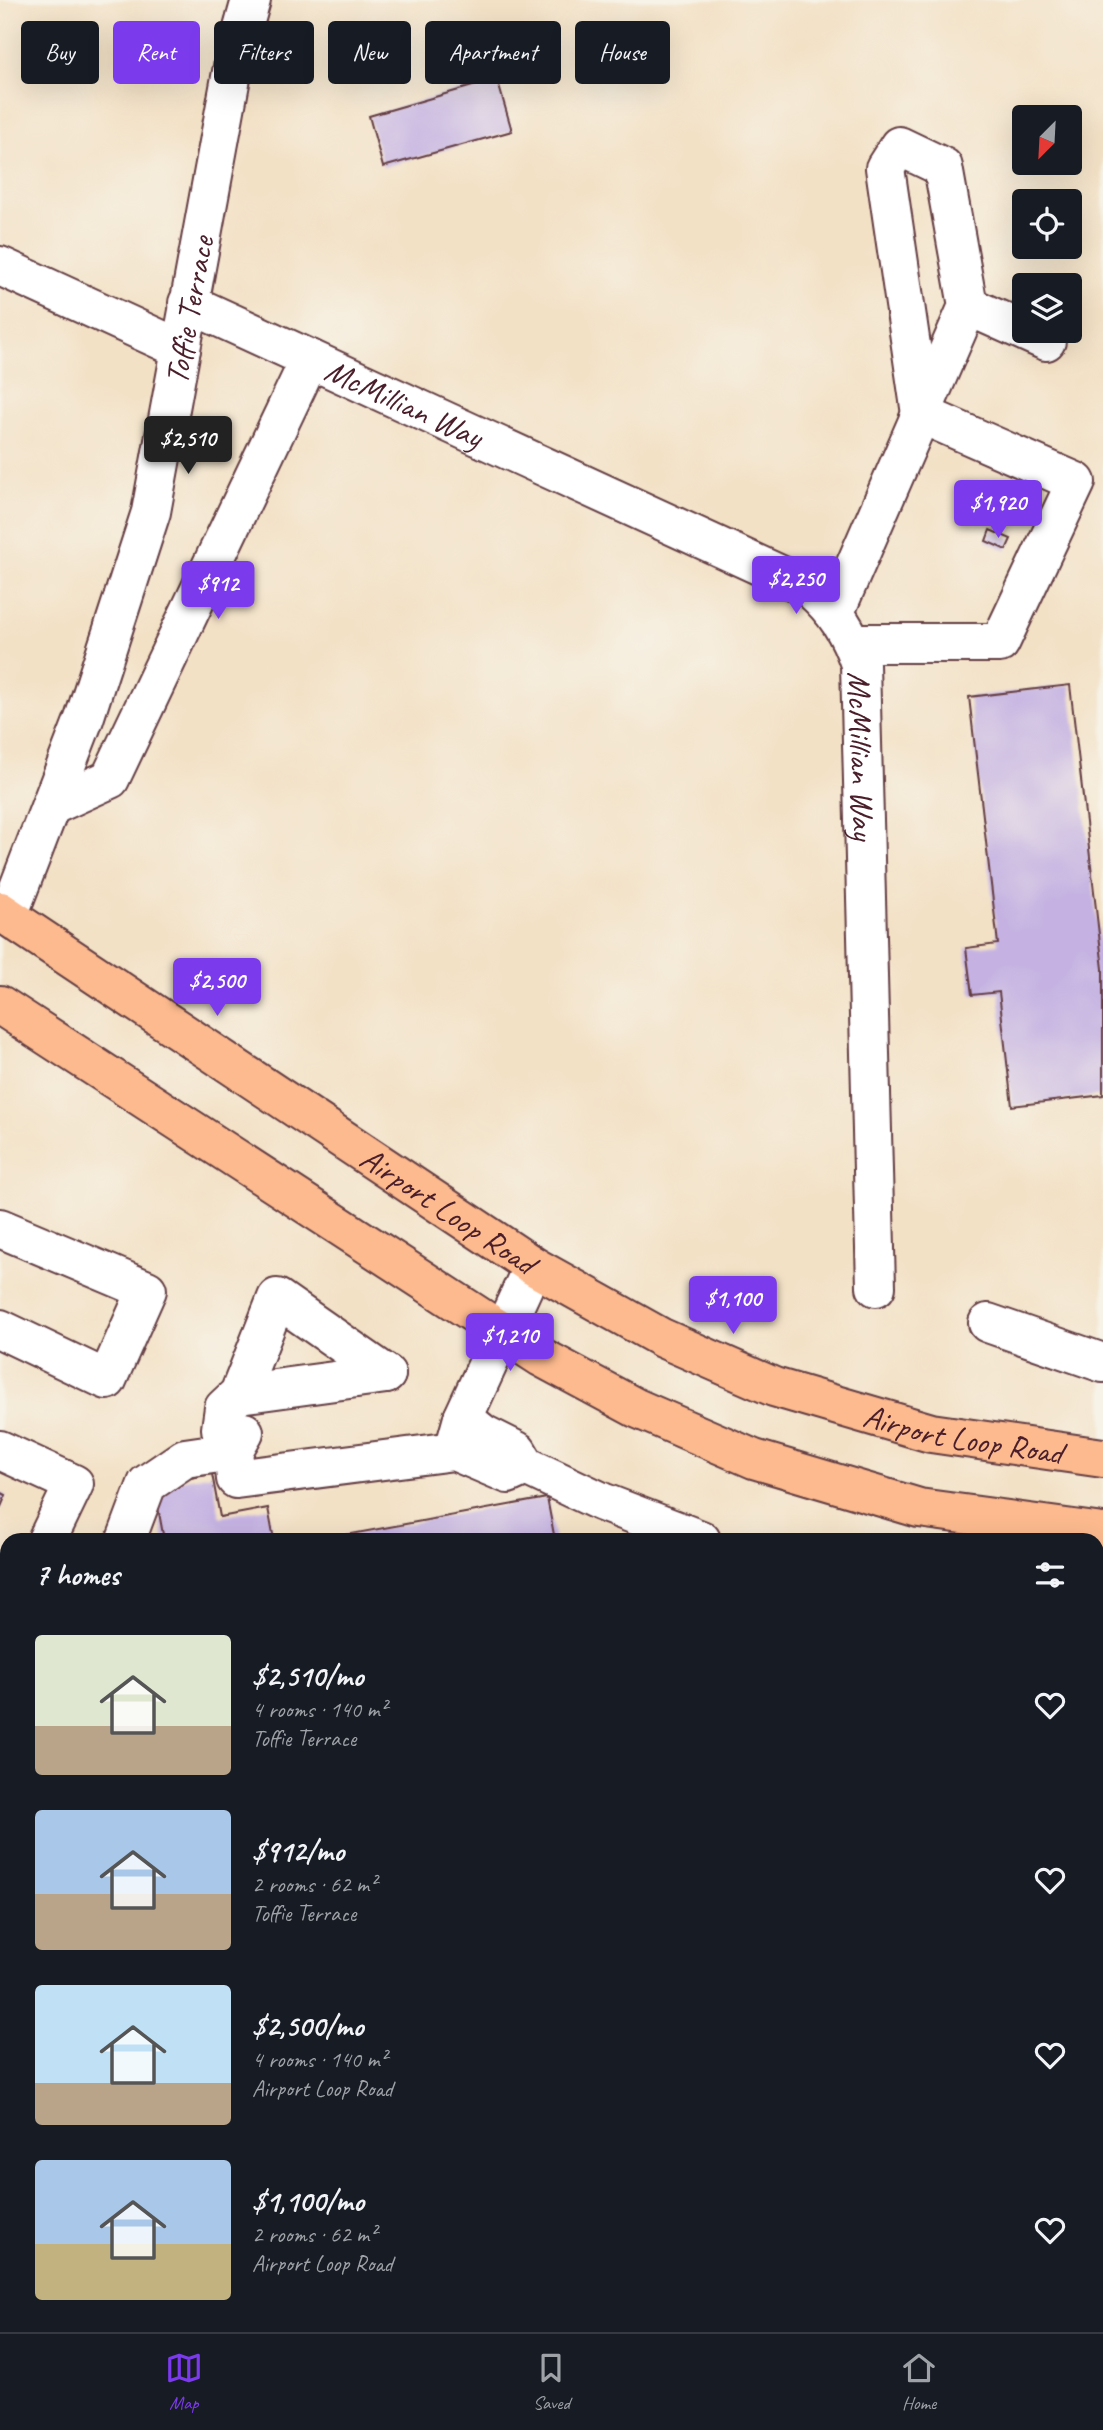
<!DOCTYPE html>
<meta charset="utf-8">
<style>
:root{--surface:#171b24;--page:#20242c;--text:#f1f3f6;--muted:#9ea1a6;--line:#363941;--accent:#7c3aed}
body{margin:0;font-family:Caveat,sans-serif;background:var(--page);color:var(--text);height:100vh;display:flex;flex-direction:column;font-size:26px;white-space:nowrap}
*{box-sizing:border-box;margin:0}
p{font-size:23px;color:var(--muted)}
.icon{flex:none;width:38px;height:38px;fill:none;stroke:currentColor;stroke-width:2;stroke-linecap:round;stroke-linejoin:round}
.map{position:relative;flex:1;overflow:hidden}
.sheet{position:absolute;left:0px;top:1533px;width:1104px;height:800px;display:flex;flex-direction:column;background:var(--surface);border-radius:21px 21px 0 0;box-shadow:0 7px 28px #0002}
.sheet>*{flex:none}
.guide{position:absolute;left:21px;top:21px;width:700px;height:63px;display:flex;gap:14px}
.needle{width:46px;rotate:204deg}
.fabs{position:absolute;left:1012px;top:105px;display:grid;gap:14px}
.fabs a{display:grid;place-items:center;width:70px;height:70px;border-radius:7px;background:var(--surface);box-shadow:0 7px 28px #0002;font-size:35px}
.price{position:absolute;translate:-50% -60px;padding:0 16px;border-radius:7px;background:var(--accent);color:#fff;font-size:23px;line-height:46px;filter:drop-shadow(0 2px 4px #0008)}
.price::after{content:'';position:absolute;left:50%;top:42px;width:21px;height:16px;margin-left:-10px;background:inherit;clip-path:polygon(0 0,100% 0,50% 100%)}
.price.current{background:#222;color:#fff}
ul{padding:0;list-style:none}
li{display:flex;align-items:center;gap:21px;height:175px;padding:0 35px}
li span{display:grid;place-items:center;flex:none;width:196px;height:140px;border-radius:7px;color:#555}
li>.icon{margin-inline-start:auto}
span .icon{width:84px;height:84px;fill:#fffc;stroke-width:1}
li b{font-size:30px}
h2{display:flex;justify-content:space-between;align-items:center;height:84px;padding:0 35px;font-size:30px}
.chip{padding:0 24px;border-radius:7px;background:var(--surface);box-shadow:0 7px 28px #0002;font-size:24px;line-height:63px}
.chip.current{background:var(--accent);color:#fff}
.tab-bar{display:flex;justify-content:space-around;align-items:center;height:98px;border-top:2px solid var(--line);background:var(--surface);font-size:19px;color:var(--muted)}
.tab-bar a{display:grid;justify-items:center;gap:4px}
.tab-bar .current{color:var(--accent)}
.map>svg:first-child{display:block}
</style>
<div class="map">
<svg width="1103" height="2332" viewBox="0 0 1103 2332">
<defs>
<pattern id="forest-firs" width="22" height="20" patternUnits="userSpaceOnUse" patternTransform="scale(1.75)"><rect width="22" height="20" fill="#6ebc86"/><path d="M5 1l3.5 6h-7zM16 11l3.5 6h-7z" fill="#5c986e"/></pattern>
</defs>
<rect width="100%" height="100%" fill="#f7f3e8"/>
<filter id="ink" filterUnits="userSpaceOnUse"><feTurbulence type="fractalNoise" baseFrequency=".0143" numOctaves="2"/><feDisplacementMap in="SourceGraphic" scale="14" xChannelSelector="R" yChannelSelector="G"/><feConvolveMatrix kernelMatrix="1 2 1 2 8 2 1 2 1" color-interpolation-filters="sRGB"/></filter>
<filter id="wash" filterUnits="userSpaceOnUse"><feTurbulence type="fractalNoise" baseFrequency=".00686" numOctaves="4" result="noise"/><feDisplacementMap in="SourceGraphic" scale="28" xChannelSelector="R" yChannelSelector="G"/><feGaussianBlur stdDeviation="1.57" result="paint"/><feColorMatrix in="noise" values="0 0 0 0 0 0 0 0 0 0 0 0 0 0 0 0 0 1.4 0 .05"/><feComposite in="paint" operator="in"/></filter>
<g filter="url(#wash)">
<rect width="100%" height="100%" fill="#f3e1c6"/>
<path fill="url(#forest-firs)" stroke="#5c6e58" stroke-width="2" d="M 1097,1565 L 1103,1565 L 1103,1715 L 1097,1715 Z"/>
<g id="blocks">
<path fill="#c5b2e2" d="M 497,79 L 512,131 L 383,167 L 369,116 Z
M 990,530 L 1011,539 L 1006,550 L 986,541 Z
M 1070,685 L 1103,969 L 1103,1095 L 1012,1106 L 999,992 L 972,995 L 966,948 L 998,944 L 969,697 Z
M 212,1474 L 220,1517 L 268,1508 L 274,1540 L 164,1540 L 154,1485 Z
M 0,1492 L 6,1495 L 0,1509 Z
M 547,1498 L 555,1540 L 324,1540 L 324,1539 Z"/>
</g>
</g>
<g filter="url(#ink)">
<use href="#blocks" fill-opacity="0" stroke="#633c42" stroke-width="2"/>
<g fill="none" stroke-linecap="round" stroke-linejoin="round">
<defs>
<g id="minor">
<path d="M 0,266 L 181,349"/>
<path id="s1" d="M 188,303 L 811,589 C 836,611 849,632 860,664 L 876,1287"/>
<path d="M 921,414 L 885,168 L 899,146 L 943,167 L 968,306"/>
<path d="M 835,612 L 968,306 L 1046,341"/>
<path d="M 853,643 L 1000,643 L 1076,482 L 921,414"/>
<path d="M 51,806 L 110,779 L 310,359"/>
<path id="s2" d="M 8,916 L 84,719 L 151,512 L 234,61 L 251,0"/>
<path d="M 0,1228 L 147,1290 L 107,1380 L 0,1329"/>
<path d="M 988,1323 L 1103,1363"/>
<path d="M 386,1374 L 277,1298 L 239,1394 L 224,1408 L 221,1429 L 233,1451 L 236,1479 L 454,1451 L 508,1474 L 526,1466"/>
<path d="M 239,1394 L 386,1374"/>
<path d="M 463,1418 L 483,1434 L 517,1451 L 526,1466 L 602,1502 L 701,1540"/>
<path d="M 456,1443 L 463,1418 L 533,1266"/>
<path d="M 0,1450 L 74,1484 L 47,1540"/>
<path d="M 126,1540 L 147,1484 L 185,1458 L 233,1451 L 244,1432"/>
<path d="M 0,1641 L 7,1626"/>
<path d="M 0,1695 L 7,1698"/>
</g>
<g id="major">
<path id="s3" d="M 0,911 L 533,1266 L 662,1338 L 774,1387 L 931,1433 L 1103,1458"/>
<path d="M 0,1005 L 541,1357 L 636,1408 L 754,1459 L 919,1508 L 1103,1533"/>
<path d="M 0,1907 L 7,1910"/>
<path d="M 832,2326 L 844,2332"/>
</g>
<path id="highway" d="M 1097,1776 L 1103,1775
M 1097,1892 L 1103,1890
M 1097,1999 L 1103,1997
M 1097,2171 L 1103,2168
M 0,2218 L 7,2217
M 0,2313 L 7,2311
M 948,2326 L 950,2332
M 675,2332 L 677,2326"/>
</defs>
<use href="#minor" stroke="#633c42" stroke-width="42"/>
<use href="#major" stroke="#633c42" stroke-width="42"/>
<use href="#highway" stroke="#633c42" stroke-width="42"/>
<path stroke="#633c42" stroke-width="4.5" stroke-dasharray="5 5" stroke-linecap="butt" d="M 732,2332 L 735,2326"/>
<use href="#minor" stroke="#fff" stroke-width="38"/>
<use href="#major" stroke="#fcba8e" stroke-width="38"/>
<use href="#highway" stroke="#fcba8e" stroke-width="38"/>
</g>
</g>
<g text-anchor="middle" stroke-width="5" stroke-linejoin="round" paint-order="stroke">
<g font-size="33" fill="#4a1f2b" stroke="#f7f3e8">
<text dy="12" stroke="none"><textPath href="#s2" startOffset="634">Toffie Terrace</textPath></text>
<text dy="12" stroke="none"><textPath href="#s1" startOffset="238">McMillian Way</textPath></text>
<text dy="12" stroke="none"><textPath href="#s1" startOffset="868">McMillian Way</textPath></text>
<text dy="12" stroke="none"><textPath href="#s3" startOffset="539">Airport Loop Road</textPath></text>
<text dy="12" stroke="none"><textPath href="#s3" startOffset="1106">Airport Loop Road</textPath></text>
</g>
</g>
</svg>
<div class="fabs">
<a><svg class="needle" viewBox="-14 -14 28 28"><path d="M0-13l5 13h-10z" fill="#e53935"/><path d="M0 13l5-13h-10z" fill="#9ea1a6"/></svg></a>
<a><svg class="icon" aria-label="locate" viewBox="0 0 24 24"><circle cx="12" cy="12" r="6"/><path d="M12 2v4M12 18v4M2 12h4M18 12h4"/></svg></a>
<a><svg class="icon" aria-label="layers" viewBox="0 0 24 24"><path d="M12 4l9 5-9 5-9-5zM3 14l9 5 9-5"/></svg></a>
</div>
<b class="price current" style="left:188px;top:476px">$2,510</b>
<b class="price" style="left:998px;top:540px">$1,920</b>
<b class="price" style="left:796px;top:616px">$2,250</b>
<b class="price" style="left:218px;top:621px">$912</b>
<b class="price" style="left:217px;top:1018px">$2,500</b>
<b class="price" style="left:733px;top:1336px">$1,100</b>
<b class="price" style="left:510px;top:1373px">$1,210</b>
<div class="guide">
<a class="chip">Buy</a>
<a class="chip current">Rent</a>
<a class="chip">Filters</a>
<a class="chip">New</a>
<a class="chip">Apartment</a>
<a class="chip">House</a>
</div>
<section class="sheet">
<h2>7 homes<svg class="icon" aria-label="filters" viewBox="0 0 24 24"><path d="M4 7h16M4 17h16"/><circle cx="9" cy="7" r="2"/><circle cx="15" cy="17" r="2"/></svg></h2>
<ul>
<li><span style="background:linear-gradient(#dfe7d0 65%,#b9a48a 0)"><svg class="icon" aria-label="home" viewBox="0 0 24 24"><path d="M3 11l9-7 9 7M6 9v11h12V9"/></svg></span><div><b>$2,510/mo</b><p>4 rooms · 140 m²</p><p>Toffie Terrace</p></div><svg class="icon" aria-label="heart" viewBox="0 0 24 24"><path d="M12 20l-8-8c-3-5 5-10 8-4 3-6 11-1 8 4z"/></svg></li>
<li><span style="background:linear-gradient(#a9c7e8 60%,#b9a48a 0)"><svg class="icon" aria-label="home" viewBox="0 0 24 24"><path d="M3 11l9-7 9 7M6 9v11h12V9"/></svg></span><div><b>$912/mo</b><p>2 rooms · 62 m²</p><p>Toffie Terrace</p></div><svg class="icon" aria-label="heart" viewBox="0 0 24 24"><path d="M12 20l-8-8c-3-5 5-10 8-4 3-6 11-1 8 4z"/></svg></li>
<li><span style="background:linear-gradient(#bfe0f5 70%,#b9a48a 0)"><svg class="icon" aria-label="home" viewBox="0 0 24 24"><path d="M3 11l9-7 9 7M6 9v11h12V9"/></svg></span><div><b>$2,500/mo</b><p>4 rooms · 140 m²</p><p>Airport Loop Road</p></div><svg class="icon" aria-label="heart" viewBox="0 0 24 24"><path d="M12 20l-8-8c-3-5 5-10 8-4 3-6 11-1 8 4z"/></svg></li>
<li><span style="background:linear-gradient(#a9c7e8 60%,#c2b280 0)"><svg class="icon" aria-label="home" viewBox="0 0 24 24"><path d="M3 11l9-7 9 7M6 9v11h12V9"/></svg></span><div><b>$1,100/mo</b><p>2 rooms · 62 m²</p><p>Airport Loop Road</p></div><svg class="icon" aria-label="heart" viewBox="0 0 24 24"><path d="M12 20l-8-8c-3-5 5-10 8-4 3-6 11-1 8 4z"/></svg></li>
</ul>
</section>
</div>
<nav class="tab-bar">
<a class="current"><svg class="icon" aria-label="map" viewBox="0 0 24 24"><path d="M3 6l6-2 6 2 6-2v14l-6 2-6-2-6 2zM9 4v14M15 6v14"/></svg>Map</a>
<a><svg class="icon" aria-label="saved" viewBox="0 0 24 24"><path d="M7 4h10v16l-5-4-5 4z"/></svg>Saved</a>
<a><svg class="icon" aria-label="home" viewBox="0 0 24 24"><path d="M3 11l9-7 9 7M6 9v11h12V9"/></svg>Home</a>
</nav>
